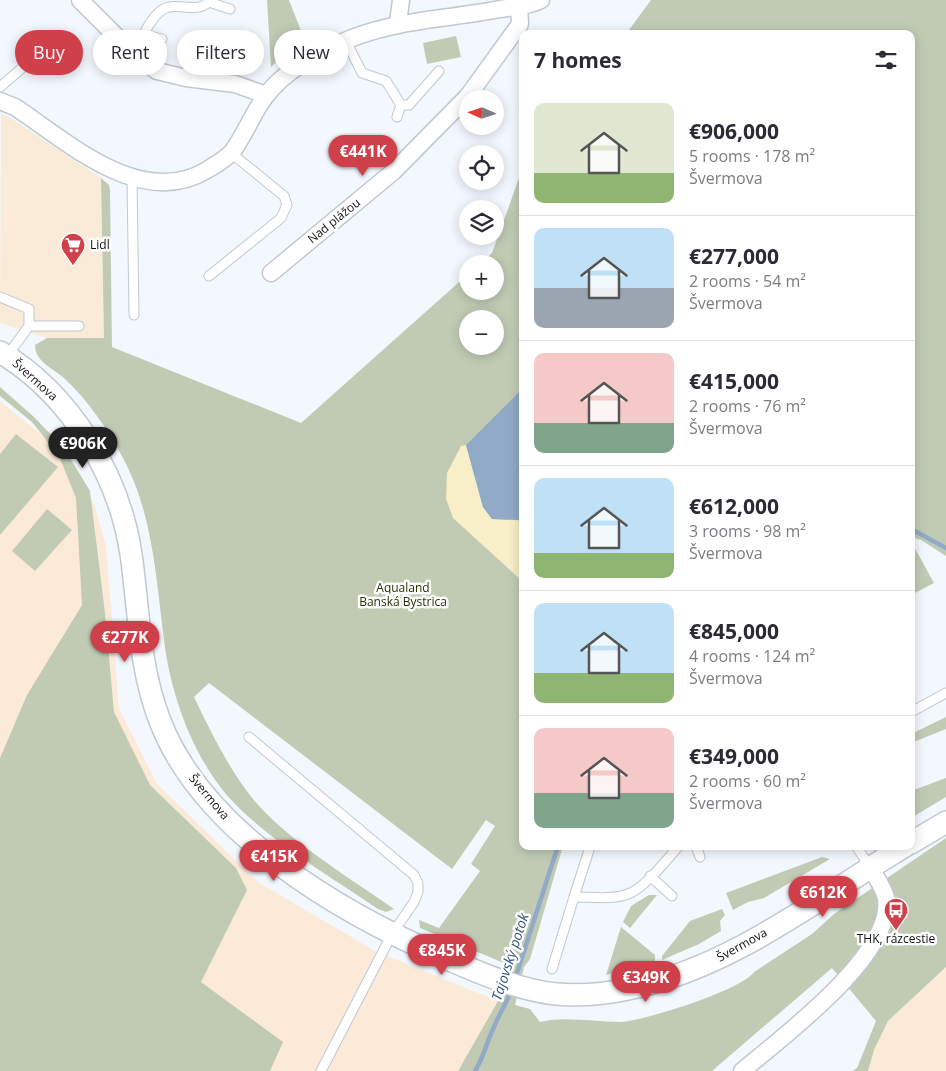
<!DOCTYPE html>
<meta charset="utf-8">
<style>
:root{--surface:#fff;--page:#f7f7f7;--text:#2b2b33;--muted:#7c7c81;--line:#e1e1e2;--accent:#d0404b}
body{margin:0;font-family:"Open Sans",sans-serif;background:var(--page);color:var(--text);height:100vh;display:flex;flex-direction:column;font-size:19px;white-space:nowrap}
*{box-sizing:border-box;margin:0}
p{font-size:16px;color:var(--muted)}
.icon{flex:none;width:28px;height:28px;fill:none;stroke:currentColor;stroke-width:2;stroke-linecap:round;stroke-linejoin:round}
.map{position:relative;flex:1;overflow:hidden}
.sheet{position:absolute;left:519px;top:30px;width:396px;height:820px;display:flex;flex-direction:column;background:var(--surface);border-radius:10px;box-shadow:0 2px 12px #0003}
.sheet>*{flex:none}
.hud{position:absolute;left:15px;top:30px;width:429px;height:45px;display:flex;gap:10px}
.needle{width:32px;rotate:273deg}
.tools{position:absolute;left:459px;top:90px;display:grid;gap:10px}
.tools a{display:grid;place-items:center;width:45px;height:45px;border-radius:50%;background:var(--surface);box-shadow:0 2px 12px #0003;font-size:25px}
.price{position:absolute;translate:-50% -42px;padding:0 11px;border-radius:18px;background:var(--accent);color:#fff;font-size:16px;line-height:32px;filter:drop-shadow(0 1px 2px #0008)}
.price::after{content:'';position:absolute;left:50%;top:30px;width:15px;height:11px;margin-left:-8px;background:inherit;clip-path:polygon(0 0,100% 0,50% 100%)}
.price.active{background:#222;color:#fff}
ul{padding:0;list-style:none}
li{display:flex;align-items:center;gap:15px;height:125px;padding:0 15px}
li+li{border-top:1px solid var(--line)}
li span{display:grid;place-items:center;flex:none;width:140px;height:100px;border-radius:10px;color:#555}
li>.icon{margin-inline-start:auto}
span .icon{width:60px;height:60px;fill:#fffc;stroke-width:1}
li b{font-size:21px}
h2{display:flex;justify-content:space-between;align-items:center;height:60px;padding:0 15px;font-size:21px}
.tag{padding:0 18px;border-radius:22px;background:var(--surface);box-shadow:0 2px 12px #0003;font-size:18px;line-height:45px}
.tag.active{background:var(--accent);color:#fff}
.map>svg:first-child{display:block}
</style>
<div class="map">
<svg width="946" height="1071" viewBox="0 0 946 1071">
<rect width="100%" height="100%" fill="#f3f8fe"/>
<path fill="#f9ebd8" d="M 1,114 L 9,117 L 101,178 L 104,338 L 47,338 L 0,323 Z"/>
<path fill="#fcead9" d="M 0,401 L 64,453 L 94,504 L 106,546 L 119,709 L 157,784 L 258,882 L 375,951 L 498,1001 L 458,1071 L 0,1071 Z
M 946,967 L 946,1071 L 868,1071 L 874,1050 L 888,1021 Z"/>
<path fill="#c1cbb4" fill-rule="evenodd" d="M 267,0 L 289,0 L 303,36 L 271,67 Z
M 651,0 L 946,0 L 946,556 L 921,540 L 911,537 L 911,34 L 626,34 Z
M 456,36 L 461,57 L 427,64 L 423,43 Z
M 522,170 L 522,846 L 563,846 L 530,959 L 524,967 L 515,1005 L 530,1009 L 540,1022 C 566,1016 593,1022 620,1022 C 644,1021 742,990 754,972 L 812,934 L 834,914 L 946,838 L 946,967 L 888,1021 L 874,1050 L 868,1071 L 853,1071 L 857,1068 L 876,1021 L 832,968 L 712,1071 L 458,1071 L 498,1001 L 503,1002 L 511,966 L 420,928 L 419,920 L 439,928 L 480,871 L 471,864 L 495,826 L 486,820 L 452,869 L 209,683 L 194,697 C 211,732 228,768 253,799 C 288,841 349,877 394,909 L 386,912 L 378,909 C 331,877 281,848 240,809 C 196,767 171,698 164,640 C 156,578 153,515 124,460 C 109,431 88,400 64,378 C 53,368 35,362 35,345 L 47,338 L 104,338 L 101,178 L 109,185 L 110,191 L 112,347 L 301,423 L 467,275 L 468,291 L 495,291 L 495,264 L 480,264 L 492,253 ZM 468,319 L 495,319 L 495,346 L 468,346 Z
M 0,387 L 33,416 L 64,448 L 90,491 L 105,613 L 114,712 L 150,785 L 236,868 L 247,890 L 201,982 L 283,1042 L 270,1071 L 0,1071 L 0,758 L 27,695 L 82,605 L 76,498 L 59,456 L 32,422 L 0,396 Z
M 16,434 L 58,467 L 0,535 L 0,454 Z
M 47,509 L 72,530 L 35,571 L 12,551 Z
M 911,541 L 934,583 L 911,595 Z
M 946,717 L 946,729 L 911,743 L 911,734 Z
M 946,778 L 946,797 L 911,818 L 911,791 Z
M 822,857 L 830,859 L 764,898 L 748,902 L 733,910 L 726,893 Z
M 649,895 L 657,895 L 630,928 L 623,922 L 631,906 Z
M 722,909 L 725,915 L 720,921 L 721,931 L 699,944 L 662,960 L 662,956 L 690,921 Z
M 621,927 L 655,955 L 655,961 L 606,975 Z"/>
<path fill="#f8eec8" d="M 466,445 L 483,507 L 492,519 L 518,520 L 522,525 L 522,581 L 453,518 L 446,499 L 447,473 L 461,446 Z"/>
<path fill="#91aac7" d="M 522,389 L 522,525 L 518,520 L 492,519 L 483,507 L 466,445 Z"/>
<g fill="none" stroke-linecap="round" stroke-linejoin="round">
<path stroke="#91aac7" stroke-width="4.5" d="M 911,529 L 946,548
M 515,979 L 558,846
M 475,1071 C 485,1055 486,1043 494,1027 C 499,1014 506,1004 511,991"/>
<defs>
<path id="service" d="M 209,2 L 230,9
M 145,35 L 162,39
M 346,41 L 362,73 L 386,81 L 401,105 L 409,105 L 439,71
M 134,54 C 141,41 149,19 162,10 C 176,0 199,16 210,0
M 0,87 L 51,43
M 397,117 L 401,105
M 132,178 L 134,315
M 209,276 L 281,218 L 287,205 L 284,196 L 231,153
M 0,297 L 29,309 L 29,326 L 7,356
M 29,326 L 79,326
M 911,712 L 946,693
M 249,737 L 414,875 L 418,883 L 418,892 L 414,902 L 392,934 L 321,1071
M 696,846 L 700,857
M 856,846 L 870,867
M 650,876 L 672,896
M 574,897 L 590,847
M 552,969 L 574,897 C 591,897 612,900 628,894 C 645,888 667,859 679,846"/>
<path id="minor" d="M 80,0 L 134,54 L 157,71 L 186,78 L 235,84 L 266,95
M 398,23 L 401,0
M 0,101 L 15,107 C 68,142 141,210 207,170 C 215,165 226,159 232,152 C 245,135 252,114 265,97 C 283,71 324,49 352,38 C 402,19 449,19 500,9 C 513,7 530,6 541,0
M 271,273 L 394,171 L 468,96 L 520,24 L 519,5
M 742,1071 C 780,1039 895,954 886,898 C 884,888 875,876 870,867"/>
<path id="tertiary" d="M 0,352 C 70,394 119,474 131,554 C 139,610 139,668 160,721 C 203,833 341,913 445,958 C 480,973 518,990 556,994 C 580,996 605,994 628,989 C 731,968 817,899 905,846
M 911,843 L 946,822"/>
</defs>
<use href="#service" stroke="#c0c8d1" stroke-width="11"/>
<use href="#minor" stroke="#c0c8d1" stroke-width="19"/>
<use href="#tertiary" stroke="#c0c8d1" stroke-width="24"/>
<use href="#service" stroke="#fff" stroke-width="9"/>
<use href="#minor" stroke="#fff" stroke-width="16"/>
<use href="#tertiary" stroke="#fff" stroke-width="21"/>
</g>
<defs>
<symbol id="supermarket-pin" viewBox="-11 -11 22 30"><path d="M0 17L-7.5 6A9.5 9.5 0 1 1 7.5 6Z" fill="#d0404b" stroke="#fff"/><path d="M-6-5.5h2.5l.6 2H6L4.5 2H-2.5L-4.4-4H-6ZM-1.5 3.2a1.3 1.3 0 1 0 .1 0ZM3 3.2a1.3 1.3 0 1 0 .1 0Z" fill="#fff"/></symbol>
<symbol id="bus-pin" viewBox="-11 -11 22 30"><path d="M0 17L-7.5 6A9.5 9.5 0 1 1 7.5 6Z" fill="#d0404b" stroke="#fff"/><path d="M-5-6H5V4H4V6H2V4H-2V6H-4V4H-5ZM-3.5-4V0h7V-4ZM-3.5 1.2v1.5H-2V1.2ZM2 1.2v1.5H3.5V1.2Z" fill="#fff"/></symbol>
</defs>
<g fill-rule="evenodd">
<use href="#supermarket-pin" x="59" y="231" width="28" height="38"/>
<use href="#bus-pin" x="882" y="896" width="28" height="38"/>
</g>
<g text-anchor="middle" stroke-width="5" stroke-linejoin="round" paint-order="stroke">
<g font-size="12" fill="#0f1114" stroke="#fff">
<text transform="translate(334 221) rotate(-39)" y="4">Nad plážou</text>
<text transform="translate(35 380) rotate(42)" y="4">Švermova</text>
<text transform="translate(209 797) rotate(50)" y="4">Švermova</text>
<text transform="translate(742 945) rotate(-29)" y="4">Švermova</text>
</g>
<g font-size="12" fill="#0f1114" stroke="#fff" text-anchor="start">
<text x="90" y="249">Lidl</text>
<text x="896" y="943" text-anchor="middle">THK, rázcestie</text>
</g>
<g font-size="12" fill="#223400" stroke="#fff">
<text x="403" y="592">Aqualand<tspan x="403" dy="14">Banská Bystrica</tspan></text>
</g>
<g font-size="14" font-style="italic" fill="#2f557e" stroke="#fff">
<text transform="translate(510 957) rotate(-72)" y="5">Tajovský potok</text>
</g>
</g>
</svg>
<div class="tools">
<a><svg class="needle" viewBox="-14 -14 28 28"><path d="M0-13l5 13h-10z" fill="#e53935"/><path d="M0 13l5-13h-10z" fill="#7c7c81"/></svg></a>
<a><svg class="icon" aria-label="locate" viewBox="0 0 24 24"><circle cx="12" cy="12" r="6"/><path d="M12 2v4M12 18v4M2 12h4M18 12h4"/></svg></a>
<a><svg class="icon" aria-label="layers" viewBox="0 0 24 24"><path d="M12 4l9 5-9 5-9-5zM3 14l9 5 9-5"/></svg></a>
<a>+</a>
<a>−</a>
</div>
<b class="price" style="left:363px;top:177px">€441K</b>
<b class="price active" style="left:83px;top:469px">€906K</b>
<b class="price" style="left:125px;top:663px">€277K</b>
<b class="price" style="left:274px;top:882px">€415K</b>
<b class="price" style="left:823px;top:918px">€612K</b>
<b class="price" style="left:442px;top:976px">€845K</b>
<b class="price" style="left:646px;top:1003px">€349K</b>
<div class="hud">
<a class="tag active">Buy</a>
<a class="tag">Rent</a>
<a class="tag">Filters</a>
<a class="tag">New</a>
</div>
<section class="sheet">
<h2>7 homes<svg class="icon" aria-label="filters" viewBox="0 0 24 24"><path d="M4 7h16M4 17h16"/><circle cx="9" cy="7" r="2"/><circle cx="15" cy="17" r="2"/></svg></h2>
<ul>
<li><span style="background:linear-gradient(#dfe7d0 70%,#8fb573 0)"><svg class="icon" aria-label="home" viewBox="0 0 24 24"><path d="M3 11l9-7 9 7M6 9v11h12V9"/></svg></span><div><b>€906,000</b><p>5 rooms · 178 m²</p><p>Švermova</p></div></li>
<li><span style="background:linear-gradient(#bfe0f5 60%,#9aa5b1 0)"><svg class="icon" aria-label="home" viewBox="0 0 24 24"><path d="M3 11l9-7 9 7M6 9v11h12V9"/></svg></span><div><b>€277,000</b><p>2 rooms · 54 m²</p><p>Švermova</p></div></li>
<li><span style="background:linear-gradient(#f6c9c9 70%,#7fa58c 0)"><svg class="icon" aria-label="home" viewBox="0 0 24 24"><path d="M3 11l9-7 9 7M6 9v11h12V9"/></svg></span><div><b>€415,000</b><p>2 rooms · 76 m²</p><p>Švermova</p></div></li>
<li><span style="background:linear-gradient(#bfe0f5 75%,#8fb573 0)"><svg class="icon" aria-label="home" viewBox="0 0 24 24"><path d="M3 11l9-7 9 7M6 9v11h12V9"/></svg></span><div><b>€612,000</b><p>3 rooms · 98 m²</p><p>Švermova</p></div></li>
<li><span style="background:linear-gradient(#bfe0f5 70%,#8fb573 0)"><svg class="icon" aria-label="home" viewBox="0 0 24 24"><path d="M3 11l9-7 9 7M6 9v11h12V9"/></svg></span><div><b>€845,000</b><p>4 rooms · 124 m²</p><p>Švermova</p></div></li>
<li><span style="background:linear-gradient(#f6c9c9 65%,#7fa58c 0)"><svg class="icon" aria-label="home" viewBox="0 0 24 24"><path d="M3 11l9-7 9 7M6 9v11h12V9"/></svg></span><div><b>€349,000</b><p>2 rooms · 60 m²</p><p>Švermova</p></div></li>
</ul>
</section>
</div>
